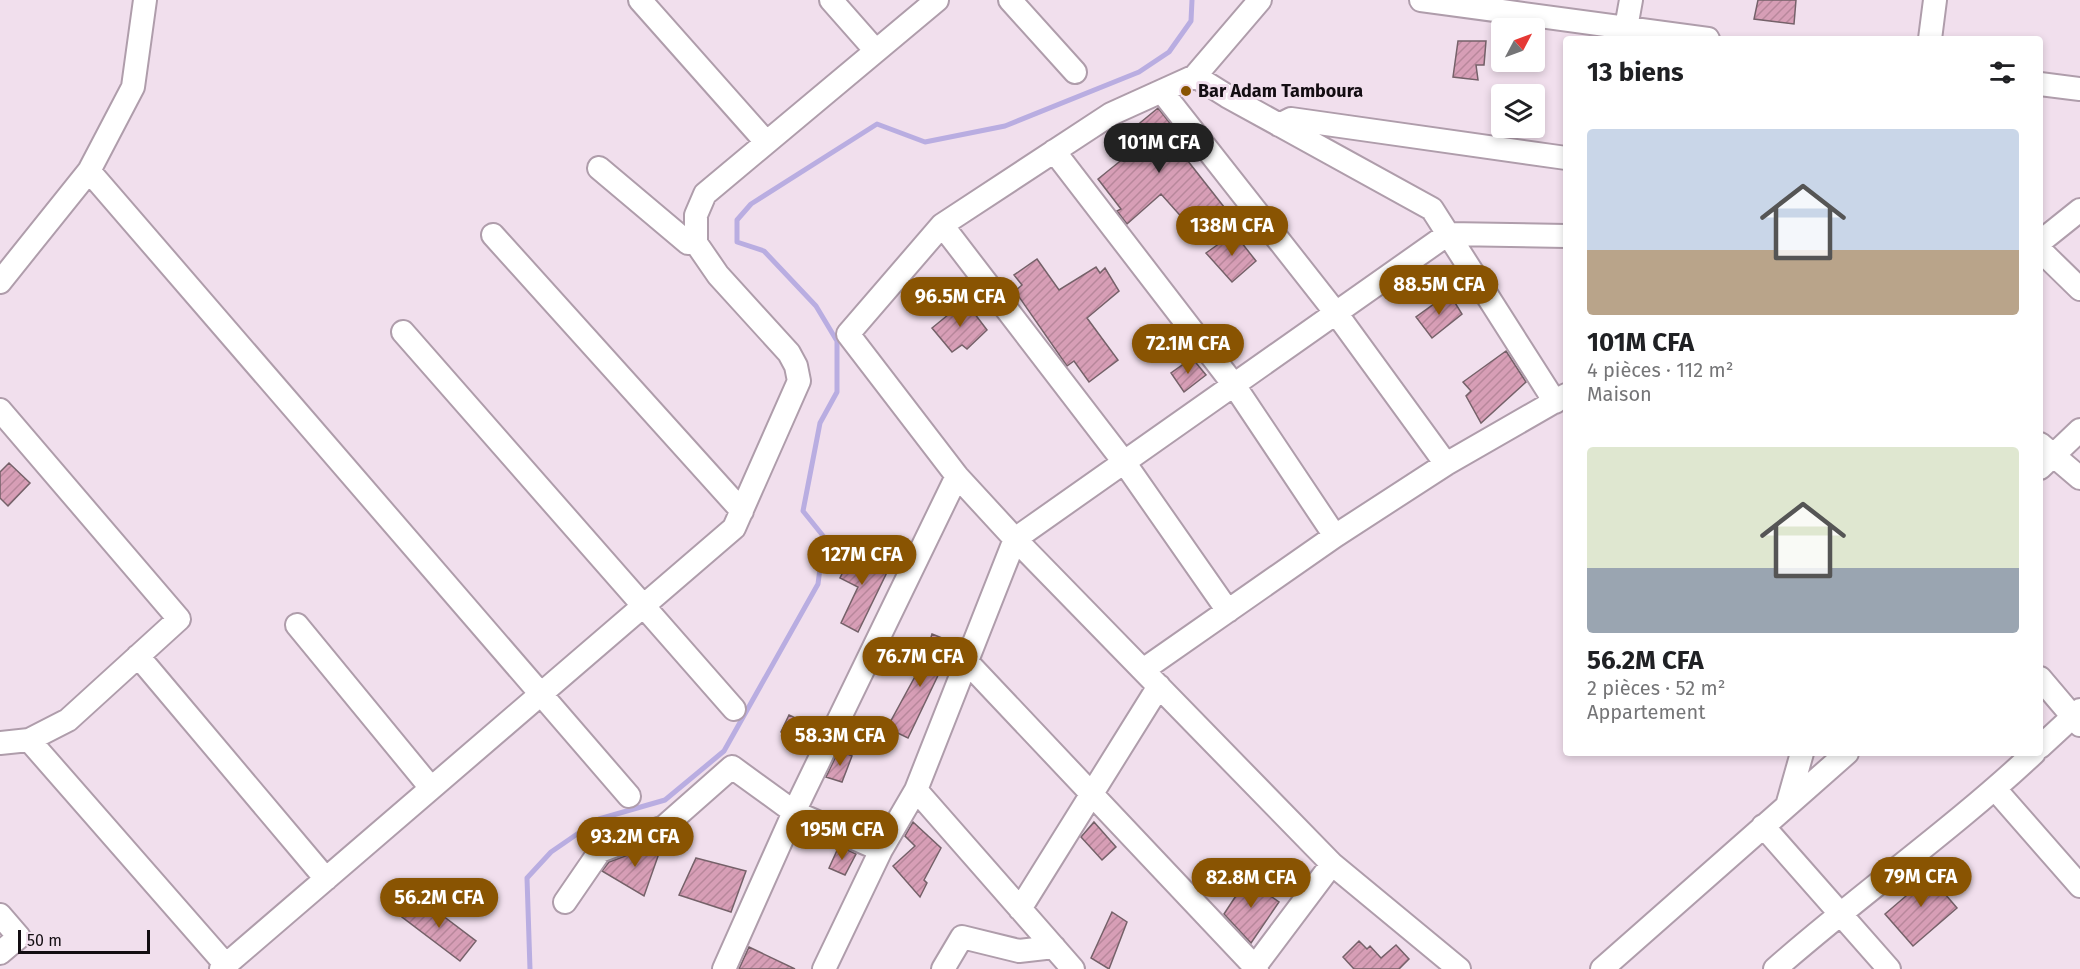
<!DOCTYPE html>
<html lang="fr">
<meta charset="utf-8">
<style>
:root{--surface:#fff;--page:#f6f6f6;--text:#202124;--muted:#757577;--accent:#895402}
body{margin:0;font-family:"Fira Sans",sans-serif;background:var(--page);color:var(--text);height:100vh;display:flex;flex-direction:column;font-size:22px;white-space:nowrap}
*{box-sizing:border-box;margin:0}
p{font-size:20px;color:var(--muted)}
.icon{flex:none;width:33px;height:33px;fill:none;stroke:currentColor;stroke-width:2;stroke-linecap:round;stroke-linejoin:round}
.map{position:relative;flex:1;overflow:hidden}
.panel{position:absolute;left:1563px;top:36px;width:480px;height:720px;display:flex;flex-direction:column;background:var(--surface);border-radius:6px;box-shadow:0 3px 9px #0003}
.panel>*{flex:none}
.needle{width:39px;rotate:49deg}
.buttons{position:absolute;left:1491px;top:18px;display:grid;gap:12px}
.buttons a{display:grid;place-items:center;width:54px;height:54px;border-radius:6px;background:var(--surface);box-shadow:0 3px 9px #0003;font-size:30px}
.scale{position:absolute;left:18px;bottom:15px;width:132px;box-sizing:border-box;padding-left:6px;border:3px solid #130d12;border-top:0;font-size:16px;line-height:21px;white-space:nowrap;color:#130d12;-webkit-text-stroke:4px #f1dfed;paint-order:stroke}
.price{position:absolute;translate:-50% -51px;padding:0 14px;border-radius:21px;background:var(--accent);color:#fff;font-size:20px;line-height:39px;filter:drop-shadow(0 2px 3px #0008)}
.price::after{content:'';position:absolute;left:50%;top:36px;width:18px;height:14px;margin-left:-9px;background:inherit;clip-path:polygon(0 0,100% 0,50% 100%)}
.price.on{background:#222;color:#fff}
ul{padding:0;list-style:none}
li{display:grid;align-content:center;gap:12px;height:318px;padding:0 24px}
li span{display:grid;place-items:center;height:186px;border-radius:6px;color:#555}
li>.icon{margin-inline-start:auto}
span .icon{width:108px;height:108px;fill:#fffc;stroke-width:1}
li b{font-size:26px}
h2{display:flex;justify-content:space-between;align-items:center;height:72px;padding:0 24px;font-size:26px}
.map>svg:first-child{display:block}
</style>
<div class="map">
<svg width="2080" height="969" viewBox="0 0 2080 969">
<defs>
<pattern id="building-hatch" width="6" height="6" patternUnits="userSpaceOnUse" patternTransform="scale(1.5)"><rect width="6" height="6" fill="#d79eb6"/><path d="M-1 1l2-2M0 6l6-6M5 7l2-2" fill="none" stroke="#b8879b"/></pattern>
</defs>
<rect width="100%" height="100%" fill="#f1dfed"/>
<g fill="none" stroke-linecap="round" stroke-linejoin="round">
<path stroke="#b9ade1" stroke-width="5" d="M 530,969 L 527,878 L 551,852 L 599,819 L 665,800 L 724,751 L 818,584 L 824,537 L 803,511 L 820,423 L 837,392 L 837,341 L 816,306 L 764,251 L 737,242 L 737,220 L 751,204 L 877,124 L 925,142 L 1005,126 L 1139,72 L 1169,52 L 1191,21 L 1192,0"/>
</g>
<path fill="url(#building-hatch)" stroke="#756169" stroke-width="1.5" d="M 1758,0 L 1796,0 L 1794,24 L 1754,19 Z
M 1458,41 L 1486,41 L 1484,65 L 1476,65 L 1478,80 L 1453,77 Z
M 1158,108 L 1191,150 L 1184,156 L 1224,207 L 1194,231 L 1161,194 L 1127,224 L 1117,211 L 1121,209 L 1098,179 L 1129,154 L 1118,141 Z
M 1234,233 L 1256,261 L 1232,282 L 1206,253 Z
M 1037,259 L 1059,290 L 1096,267 L 1100,273 L 1105,268 L 1119,291 L 1087,318 L 1118,360 L 1089,382 L 1074,361 L 1067,366 L 1015,291 L 1022,285 L 1014,275 Z
M 1449,293 L 1462,314 L 1432,338 L 1416,317 Z
M 965,301 L 987,330 L 967,349 L 962,345 L 952,352 L 932,328 Z
M 1506,351 L 1526,382 L 1481,423 L 1466,396 L 1471,391 L 1463,382 Z
M 1192,358 L 1206,375 L 1184,392 L 1171,373 Z
M 9,463 L 30,483 L 8,506 L 0,498 L 0,472 Z
M 854,549 L 890,566 L 858,632 L 841,623 L 858,587 L 840,578 Z
M 932,634 L 947,640 L 943,665 L 908,738 L 887,728 L 924,660 Z
M 789,715 L 815,727 L 807,744 L 781,732 Z
M 839,750 L 852,756 L 842,782 L 826,777 Z
M 913,822 L 941,848 L 924,880 L 927,883 L 920,897 L 893,866 L 915,846 L 905,836 Z
M 1094,822 L 1116,847 L 1102,860 L 1081,837 Z
M 663,842 L 644,896 L 602,871 L 609,862 Z
M 839,846 L 856,854 L 845,875 L 829,868 Z
M 696,858 L 746,871 L 731,912 L 679,895 Z
M 1924,864 L 1936,877 L 1933,880 L 1957,908 L 1913,946 L 1885,914 L 1920,884 L 1912,874 Z
M 1257,881 L 1272,891 L 1269,895 L 1279,902 L 1251,943 L 1224,914 L 1245,882 L 1253,887 Z
M 418,897 L 476,941 L 460,961 L 402,917 Z
M 1112,912 L 1127,922 L 1109,969 L 1091,958 Z
M 1359,941 L 1367,949 L 1370,946 L 1381,958 L 1396,945 L 1409,959 L 1399,969 L 1354,969 L 1343,957 Z
M 749,947 L 795,969 L 739,969 Z"/>
<g fill="none" stroke-linecap="round" stroke-linejoin="round">
<defs>
<path id="minor" d="M 640,0 L 766,142
M 831,0 L 876,51
M 1010,0 L 1075,72
M 1260,0 L 1195,76 L 1111,114 L 942,225 L 848,334 L 957,476 L 1015,539 L 1332,864 L 1459,969
M 1421,0 L 1708,39
M 1624,39 L 1631,0
M 1930,39 L 1935,0
M 1195,76 L 1227,96 L 1432,209 L 1555,402
M 2040,84 L 2080,89
M 1163,93 L 1336,313 L 1446,464
M 1279,125 L 1291,119 L 1566,158
M 1054,151 L 1234,385 L 1335,536
M 599,168 L 688,243 L 696,243
M 89,171 L 629,796
M 942,225 L 1124,462 L 1228,611
M 493,235 L 742,511
M 2040,242 L 2080,210
M 2040,250 L 2080,289
M 0,282 L 89,171 L 133,87 L 145,0
M 403,332 L 734,709
M 0,410 L 179,619 L 68,720 L 29,740 L 0,743
M 2040,444 L 2080,478
M 2040,468 L 2080,430
M 297,625 L 431,788
M 138,656 L 326,879
M 967,662 L 1257,969
M 1143,670 L 1335,536 L 1446,464 L 1566,395
M 2040,678 L 2080,725
M 29,740 L 226,965
M 2040,747 L 2080,710
M 1995,789 L 2080,886
M 916,790 L 1073,969
M 1787,806 L 1802,753
M 1763,826 L 1889,969
M 565,902 L 600,851 L 664,827 L 732,767 L 794,812 L 881,850
M 1020,909 L 1159,686
M 0,915 L 19,937 L 0,953
M 221,969 L 734,528 L 799,381 L 796,366 L 789,353 L 718,275 L 696,243 L 696,215 L 705,194 L 937,0
M 724,969 L 794,812 L 957,476
M 824,969 L 881,850 L 916,790 L 1015,539 L 1448,234 L 1566,236
M 943,969 L 962,937 L 1019,951 L 1054,947
M 1253,969 L 1332,864
M 1602,969 L 1847,753
M 1775,969 C 1859,895 1952,830 2034,753"/>
</defs>
<use href="#minor" stroke="#af9dab" stroke-width="26"/>
<use href="#minor" stroke="#fff" stroke-width="22"/>
</g>
<circle fill="#895402" stroke="#f1dfed" stroke-width="2" cx="1186" cy="91" r="6"/>
<g text-anchor="middle" stroke-width="6" stroke-linejoin="round" paint-order="stroke">
<g font-size="18" font-weight="bold" fill="#130d12" stroke="#f1dfed" text-anchor="start">
<text x="1198" y="97">Bar Adam Tamboura</text>
</g>
</g>
</svg>
<div class="buttons">
<a><svg class="needle" viewBox="-14 -14 28 28"><path d="M0-13l5 13h-10z" fill="#e53935"/><path d="M0 13l5-13h-10z" fill="#757577"/></svg></a>
<a><svg class="icon" aria-label="layers" viewBox="0 0 24 24"><path d="M12 4l9 5-9 5-9-5zM3 14l9 5 9-5"/></svg></a>
</div>
<div class="scale">50 m</div>
<b class="price on" style="left:1159px;top:174px">101M CFA</b>
<b class="price" style="left:1232px;top:257px">138M CFA</b>
<b class="price" style="left:1439px;top:316px">88.5M CFA</b>
<b class="price" style="left:960px;top:328px">96.5M CFA</b>
<b class="price" style="left:1188px;top:375px">72.1M CFA</b>
<b class="price" style="left:862px;top:586px">127M CFA</b>
<b class="price" style="left:920px;top:688px">76.7M CFA</b>
<b class="price" style="left:840px;top:767px">58.3M CFA</b>
<b class="price" style="left:842px;top:861px">195M CFA</b>
<b class="price" style="left:635px;top:868px">93.2M CFA</b>
<b class="price" style="left:1921px;top:908px">79M CFA</b>
<b class="price" style="left:1251px;top:909px">82.8M CFA</b>
<b class="price" style="left:439px;top:929px">56.2M CFA</b>
<section class="panel">
<h2>13 biens<svg class="icon" aria-label="filters" viewBox="0 0 24 24"><path d="M4 7h16M4 17h16"/><circle cx="9" cy="7" r="2"/><circle cx="15" cy="17" r="2"/></svg></h2>
<ul>
<li><span style="background:linear-gradient(#c9d6e8 65%,#b9a48a 0)"><svg class="icon" aria-label="home" viewBox="0 0 24 24"><path d="M3 11l9-7 9 7M6 9v11h12V9"/></svg></span><div><b>101M CFA</b><p>4 pièces · 112 m²</p><p>Maison</p></div></li>
<li><span style="background:linear-gradient(#dfe7d0 65%,#9aa5b1 0)"><svg class="icon" aria-label="home" viewBox="0 0 24 24"><path d="M3 11l9-7 9 7M6 9v11h12V9"/></svg></span><div><b>56.2M CFA</b><p>2 pièces · 52 m²</p><p>Appartement</p></div></li>
</ul>
</section>
</div>
